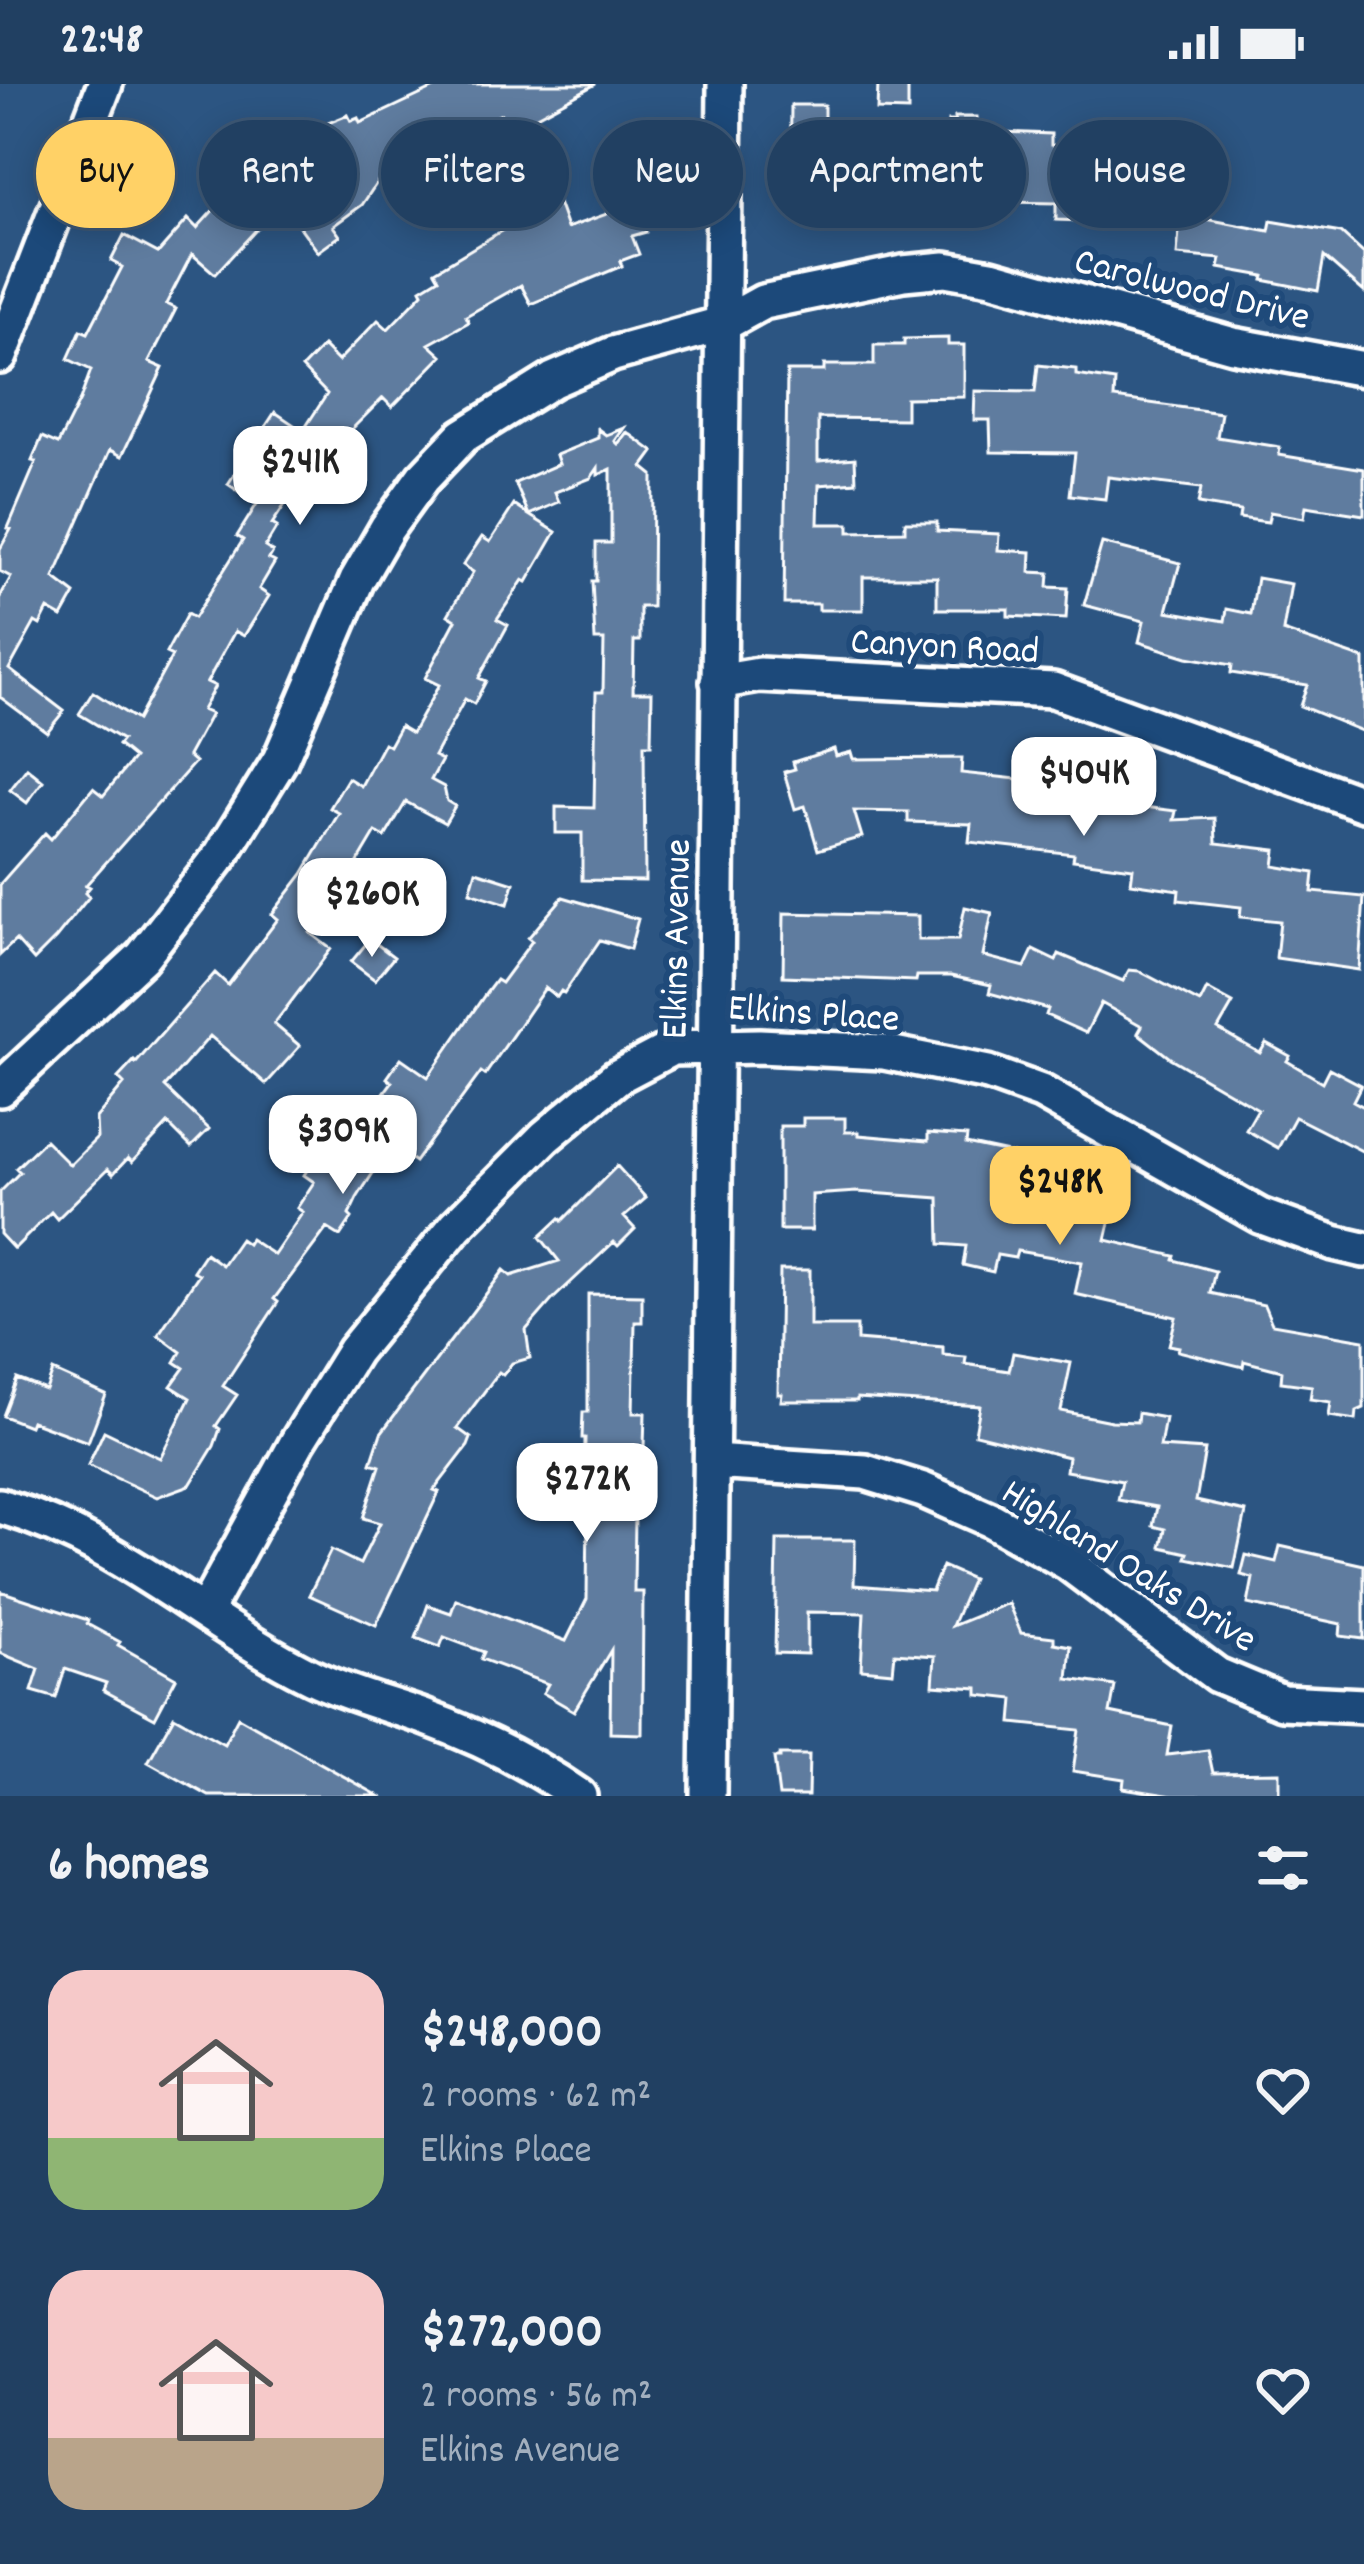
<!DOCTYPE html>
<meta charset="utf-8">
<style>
:root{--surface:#214062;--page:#294768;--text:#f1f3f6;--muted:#a2afbe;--line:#3e5977;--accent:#ffd166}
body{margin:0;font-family:Dekko,sans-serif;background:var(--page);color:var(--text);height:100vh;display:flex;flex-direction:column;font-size:45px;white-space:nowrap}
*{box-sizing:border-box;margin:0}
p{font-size:39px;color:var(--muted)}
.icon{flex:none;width:66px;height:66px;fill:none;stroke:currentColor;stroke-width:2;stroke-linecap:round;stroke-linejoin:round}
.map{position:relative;height:1712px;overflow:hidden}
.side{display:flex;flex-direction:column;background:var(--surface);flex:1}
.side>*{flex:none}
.hud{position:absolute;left:36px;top:36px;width:1293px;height:108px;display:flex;gap:24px}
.price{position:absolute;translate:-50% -102px;padding:0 27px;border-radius:24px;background:#fff;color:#222;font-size:39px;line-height:78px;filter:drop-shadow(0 3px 6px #0008)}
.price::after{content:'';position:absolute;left:50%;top:72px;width:36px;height:27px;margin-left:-18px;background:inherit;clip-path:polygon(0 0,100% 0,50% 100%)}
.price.current{background:var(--accent);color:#111}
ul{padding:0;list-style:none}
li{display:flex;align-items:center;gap:36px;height:300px;padding:0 48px}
li span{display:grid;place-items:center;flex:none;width:336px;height:240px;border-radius:36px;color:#555}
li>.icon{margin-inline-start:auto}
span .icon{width:144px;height:144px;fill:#fffc;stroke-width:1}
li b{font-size:51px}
h2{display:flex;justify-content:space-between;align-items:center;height:144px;padding:0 48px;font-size:51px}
.tag{padding:0 42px;border-radius:54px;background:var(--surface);box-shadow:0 6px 30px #0003,0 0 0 3px var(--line);font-size:42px;line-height:108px}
.tag.current{background:var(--accent);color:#111}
.status{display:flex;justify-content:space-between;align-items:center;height:84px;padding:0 60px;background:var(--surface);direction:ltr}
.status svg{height:33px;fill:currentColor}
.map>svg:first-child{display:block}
</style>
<div class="status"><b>22:48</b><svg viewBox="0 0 49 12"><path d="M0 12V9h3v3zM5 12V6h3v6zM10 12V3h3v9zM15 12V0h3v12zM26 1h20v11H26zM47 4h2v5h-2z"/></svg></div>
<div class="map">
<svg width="1364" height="1712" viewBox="0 0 1364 1712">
<rect width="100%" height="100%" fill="#2c5582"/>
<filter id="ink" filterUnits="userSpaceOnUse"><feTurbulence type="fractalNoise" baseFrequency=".00833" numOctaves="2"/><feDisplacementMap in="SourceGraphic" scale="24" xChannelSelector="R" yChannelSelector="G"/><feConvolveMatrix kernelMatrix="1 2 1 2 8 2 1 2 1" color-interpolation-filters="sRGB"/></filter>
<g filter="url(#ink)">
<path fill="#5e7c9f" stroke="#fff" stroke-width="3" d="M 443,0 L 596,0 L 531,35 L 534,41 L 513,52 L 501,30 L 378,97 L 362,121 L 333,142 L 340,152 L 318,168 L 282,118 L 215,190 L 192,170 L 166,220 L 176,225 L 149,278 L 163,284 L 122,372 L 110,366 L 54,494 L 75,510 L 62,533 L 48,525 L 40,541 L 35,538 L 9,585 L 64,627 L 47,648 L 0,613 L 0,513 L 11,493 L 0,487 L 0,465 L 11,445 L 8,444 L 36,378 L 32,377 L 42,353 L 58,360 L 80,316 L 91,286 L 68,275 L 81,246 L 88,249 L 122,183 L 111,177 L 124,151 L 158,169 L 188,135 L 197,144 L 229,109 L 207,90 L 229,66 L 265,100 L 290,83 L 299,95 L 331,72 L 318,43 L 348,31 L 351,37 L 358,34 L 360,39 Z
M 878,0 L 908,0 L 908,27 L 877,26 Z
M 791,21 L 824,21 L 824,67 L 890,68 L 890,50 L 948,49 L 948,37 L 955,37 L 955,33 L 977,33 L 978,47 L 1051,50 L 1051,61 L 1088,62 L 1087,85 L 1204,94 L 1201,134 L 1269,147 L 1271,137 L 1341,149 L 1364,170 L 1364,208 L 1324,173 L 1318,207 L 1263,196 L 1264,192 L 1219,184 L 1221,175 L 1177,171 L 1179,147 L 1110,138 L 1056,136 L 1056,119 L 1002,118 L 1002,105 L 864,106 L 864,123 L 790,127 Z
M 610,74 L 645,74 L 646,148 L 632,152 L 639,170 L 620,177 L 622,182 L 531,220 L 521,201 L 466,232 L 469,238 L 429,260 L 442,272 L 392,323 L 383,314 L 349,348 L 358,354 L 340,379 L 315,362 L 284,409 L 290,413 L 272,440 L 277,443 L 265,463 L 273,468 L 269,475 L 275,478 L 259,505 L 269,512 L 244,552 L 235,547 L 207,598 L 215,602 L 202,626 L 211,630 L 188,672 L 195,678 L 86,801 L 90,803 L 85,809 L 89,813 L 56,854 L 34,876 L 16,856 L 0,871 L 0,800 L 45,749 L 51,755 L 93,704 L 103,712 L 134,674 L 118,661 L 122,656 L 79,630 L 93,608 L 137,636 L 172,572 L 166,569 L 187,530 L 194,534 L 243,456 L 237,452 L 257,420 L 228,400 L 275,328 L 303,347 L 327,310 L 302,284 L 323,262 L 338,277 L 378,236 L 388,245 L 423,209 L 421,205 L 439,194 L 435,187 L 503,146 L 490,120 L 517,107 L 527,127 L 557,116 L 567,144 L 607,130 Z
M 948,254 L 948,261 L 964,261 L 964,313 L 906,314 L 906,335 L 818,334 L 818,377 L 855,374 L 856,398 L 819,401 L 818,440 L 849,440 L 849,448 L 905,447 L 905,438 L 937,438 L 937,447 L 999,450 L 998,466 L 1031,468 L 1030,488 L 1049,489 L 1048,503 L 1068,504 L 1066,535 L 1008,532 L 1008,525 L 937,525 L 937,493 L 863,493 L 863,526 L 819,526 L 819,520 L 784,520 L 787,287 L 824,287 L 824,281 L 874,281 L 874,261 L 904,261 L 904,255 Z
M 1038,281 L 1076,285 L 1076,291 L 1115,297 L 1114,314 L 1221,329 L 1217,353 L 1280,363 L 1279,371 L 1364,385 L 1364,431 L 1306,422 L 1304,434 L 1270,428 L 1268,438 L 1239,434 L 1240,427 L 1198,420 L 1201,404 L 1108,393 L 1105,415 L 1070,411 L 1075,369 L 991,368 L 990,336 L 974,336 L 975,307 L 1035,308 Z
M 624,344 L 615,357 L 618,360 L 627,348 L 654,368 L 643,383 L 653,391 L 652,523 L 640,523 L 640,557 L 634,557 L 633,608 L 652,608 L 651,661 L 644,661 L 645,797 L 582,796 L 582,749 L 556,749 L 556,723 L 594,724 L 596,608 L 603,608 L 604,556 L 595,556 L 592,497 L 596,497 L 596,459 L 611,459 L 611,385 L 598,391 L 598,384 L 591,394 L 555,408 L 559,418 L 529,431 L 556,448 L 527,498 L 523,496 L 497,535 L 508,541 L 479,594 L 486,597 L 474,620 L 465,615 L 434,672 L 442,676 L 431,696 L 444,703 L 447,717 L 455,722 L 445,739 L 406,718 L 385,753 L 376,748 L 351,790 L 343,784 L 316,827 L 323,832 L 310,849 L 331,865 L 274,940 L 300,962 L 266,1000 L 210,952 L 165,1003 L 209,1045 L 191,1063 L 168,1040 L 132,1078 L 128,1074 L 113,1090 L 108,1085 L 57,1135 L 51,1128 L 14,1165 L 0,1150 L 0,1108 L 20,1088 L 16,1084 L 45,1056 L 70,1081 L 97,1054 L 96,1034 L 124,1000 L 118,994 L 134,977 L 136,979 L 215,889 L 228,901 L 278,835 L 272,830 L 303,790 L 339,729 L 330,724 L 348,694 L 361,702 L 384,659 L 389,662 L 400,642 L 412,649 L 439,601 L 425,594 L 456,536 L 448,531 L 473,488 L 463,481 L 482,453 L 490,458 L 514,421 L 529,431 L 515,399 L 559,380 L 556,371 L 598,354 L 598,345 L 606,351 Z
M 1102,459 L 1180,479 L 1167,527 L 1225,537 L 1227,525 L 1251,530 L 1257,494 L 1291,500 L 1283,547 L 1364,575 L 1364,648 L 1300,622 L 1307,601 L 1231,589 L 1232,581 L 1187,573 L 1139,558 L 1144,537 L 1084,521 Z
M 834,665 L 836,672 L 851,668 L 853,675 L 962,674 L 961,689 L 1036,697 L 1043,677 L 1080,690 L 1115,695 L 1112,719 L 1176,727 L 1174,736 L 1215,734 L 1216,759 L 1276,766 L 1274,782 L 1314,789 L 1312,808 L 1364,813 L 1359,886 L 1276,874 L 1280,837 L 1240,833 L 1241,823 L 1178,816 L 1179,806 L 1131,799 L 1133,784 L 1073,776 L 1074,770 L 969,758 L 971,740 L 908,738 L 908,728 L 854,727 L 862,753 L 818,766 L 805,722 L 795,725 L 784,688 L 795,685 L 793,678 Z
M 27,684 L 43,697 L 27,719 L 10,706 Z
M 476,787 L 514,799 L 508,820 L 470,808 Z
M 563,813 L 638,835 L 630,865 L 600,856 L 564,909 L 561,907 L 557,913 L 545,904 L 485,991 L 481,988 L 415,1078 L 391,1061 L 357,1114 L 349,1131 L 352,1134 L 340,1152 L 327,1144 L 274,1215 L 278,1218 L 223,1302 L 237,1311 L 216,1342 L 220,1345 L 214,1362 L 190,1401 L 157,1413 L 88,1381 L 104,1347 L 160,1374 L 190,1314 L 171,1302 L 184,1284 L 175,1278 L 181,1268 L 158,1251 L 199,1190 L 193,1187 L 205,1169 L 222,1181 L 240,1155 L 247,1160 L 250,1155 L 274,1171 L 303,1128 L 297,1124 L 314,1098 L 304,1091 L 317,1070 L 328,1077 L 338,1062 L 343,1065 L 392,998 L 387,994 L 401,974 L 428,993 L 484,912 L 496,896 L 501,899 L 532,857 L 528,854 Z
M 965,823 L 992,829 L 983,872 L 1025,883 L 1033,866 L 1056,877 L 1059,870 L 1123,897 L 1129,886 L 1139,887 L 1200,919 L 1207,905 L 1233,919 L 1218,945 L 1260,969 L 1266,959 L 1290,972 L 1287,977 L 1322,998 L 1329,984 L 1361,1001 L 1353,1017 L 1364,1023 L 1364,1068 L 1295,1033 L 1278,1064 L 1246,1046 L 1258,1025 L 1170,974 L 1138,949 L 1142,942 L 1101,919 L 1086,949 L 1046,931 L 1048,925 L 989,909 L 991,901 L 951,892 L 917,892 L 916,897 L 783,892 L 784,829 L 918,832 L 918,856 L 958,856 Z
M 370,855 L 394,873 L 375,896 L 351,878 Z
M 803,1034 L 845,1034 L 845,1048 L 859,1048 L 859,1051 L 928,1057 L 928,1049 L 967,1052 L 966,1060 L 1013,1070 L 1007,1095 L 1023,1099 L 1022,1105 L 1112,1130 L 1106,1156 L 1175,1172 L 1174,1176 L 1215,1187 L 1210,1209 L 1264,1221 L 1272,1240 L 1364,1256 L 1364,1324 L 1357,1327 L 1356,1336 L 1329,1332 L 1331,1318 L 1310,1315 L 1312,1302 L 1281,1298 L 1282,1287 L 1244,1277 L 1243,1283 L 1178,1267 L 1179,1263 L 1169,1261 L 1176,1233 L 1075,1210 L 1082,1178 L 1017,1167 L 1015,1174 L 997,1171 L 993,1188 L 963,1181 L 966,1162 L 940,1160 L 939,1114 L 857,1108 L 812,1111 L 812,1146 L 780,1146 L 780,1042 L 803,1042 Z
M 617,1082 L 646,1114 L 624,1133 L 635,1145 L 618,1162 L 614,1158 L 553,1215 L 526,1246 L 530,1274 L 512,1279 L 503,1291 L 499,1288 L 457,1344 L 471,1354 L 468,1362 L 434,1406 L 439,1408 L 376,1541 L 309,1511 L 331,1466 L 360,1480 L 380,1439 L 363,1434 L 380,1382 L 371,1379 L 381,1349 L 504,1186 L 511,1192 L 559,1177 L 540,1153 L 560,1134 L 562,1137 Z
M 780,1186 L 810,1186 L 810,1242 L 857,1242 L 857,1256 L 943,1263 L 943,1271 L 966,1273 L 965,1280 L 1009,1287 L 1013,1269 L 1071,1279 L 1061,1327 L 1111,1337 L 1137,1338 L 1138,1329 L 1165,1334 L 1160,1363 L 1205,1366 L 1196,1417 L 1246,1428 L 1234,1484 L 1186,1474 L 1188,1469 L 1161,1463 L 1165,1445 L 1153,1442 L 1157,1423 L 1118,1416 L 1122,1397 L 1066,1387 L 1068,1373 L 975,1350 L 980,1322 L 857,1314 L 857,1317 L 781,1317 L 782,1310 L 778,1310 Z
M 588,1210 L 642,1211 L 642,1238 L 635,1238 L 633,1329 L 645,1329 L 642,1430 L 635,1430 L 634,1508 L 643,1508 L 642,1650 L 610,1649 L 611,1566 L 574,1627 L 543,1609 L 548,1600 L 481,1575 L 484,1568 L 444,1553 L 440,1563 L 416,1554 L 428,1521 L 451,1529 L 456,1515 L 566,1557 L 587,1515 L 588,1421 L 584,1421 L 585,1354 L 582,1354 L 583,1328 L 588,1328 Z
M 53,1287 L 106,1311 L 88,1358 L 31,1337 L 29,1342 L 3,1332 L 17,1295 L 46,1306 Z
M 777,1456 L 855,1456 L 854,1501 L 932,1507 L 942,1482 L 972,1495 L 952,1542 L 1008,1519 L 1021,1549 L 1054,1553 L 1054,1559 L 1071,1562 L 1068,1595 L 1115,1602 L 1110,1629 L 1172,1642 L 1167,1671 L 1208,1666 L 1213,1689 L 1279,1688 L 1279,1712 L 1173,1712 L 1123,1704 L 1124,1695 L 1073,1687 L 1079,1646 L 1012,1639 L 1014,1615 L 978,1611 L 978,1604 L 933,1601 L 935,1572 L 895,1569 L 893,1588 L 861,1585 L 864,1529 L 807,1528 L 807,1570 L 775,1569 Z
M 1280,1462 L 1364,1481 L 1364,1555 L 1340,1552 L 1341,1540 L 1248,1520 L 1253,1494 L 1241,1491 L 1246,1471 L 1276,1478 Z
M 0,1507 L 88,1536 L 87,1540 L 120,1558 L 118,1561 L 176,1594 L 155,1634 L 103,1606 L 106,1599 L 65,1585 L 56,1614 L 32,1607 L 39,1585 L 0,1569 Z
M 174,1632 L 224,1660 L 238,1633 L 379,1712 L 209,1712 L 148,1678 Z
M 780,1671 L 809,1671 L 808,1712 L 779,1712 L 774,1674 L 780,1674 Z"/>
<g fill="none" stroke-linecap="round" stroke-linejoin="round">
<defs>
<path id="minor" d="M 0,272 L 105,0
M 718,598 L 759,591 L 1053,606 L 1364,720
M 0,1005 L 142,873 L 221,771 L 280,676 L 357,496 L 387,444 L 423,394 L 463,352 L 553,296 L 613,270 L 725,239 L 763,218 L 903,189 L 945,185 L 991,193 L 1233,261 L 1364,285
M 712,1378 L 865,1388 L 923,1406 L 991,1436 L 1068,1479 L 1217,1591 L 1282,1618 L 1364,1622
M 0,1422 C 123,1458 201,1538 312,1593 C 347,1610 387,1620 424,1633 C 479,1653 531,1679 579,1712
M 205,1527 L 298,1357 L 354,1267 L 456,1142 L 545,1053 L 617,993 L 672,964 L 759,962 L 884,968 L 988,989 L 1041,1008 L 1260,1132 L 1334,1159 L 1364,1166
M 708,1712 L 725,0"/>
</defs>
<use href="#minor" stroke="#fff" stroke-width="42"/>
<use href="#minor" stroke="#1f4a7a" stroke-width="33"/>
</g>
</g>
<g text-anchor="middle" stroke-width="12" stroke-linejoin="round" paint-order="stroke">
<g font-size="39" fill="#fff" stroke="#1f4a7a">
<text transform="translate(1193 202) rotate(14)" y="14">Carolwood Drive</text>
<text transform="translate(945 559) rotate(3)" y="14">Canyon Road</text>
<text transform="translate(673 855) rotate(-89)" y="14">Elkins Avenue</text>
<text transform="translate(814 926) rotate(4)" y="14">Elkins Place</text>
<text transform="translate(1131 1479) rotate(32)" y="14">Highland Oaks Drive</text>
</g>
</g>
</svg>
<b class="price" style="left:300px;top:444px">$241K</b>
<b class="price" style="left:1084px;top:755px">$404K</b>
<b class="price" style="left:372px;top:876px">$260K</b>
<b class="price" style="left:343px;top:1113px">$309K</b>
<b class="price current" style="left:1060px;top:1164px">$248K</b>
<b class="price" style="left:587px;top:1461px">$272K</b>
<div class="hud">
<a class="tag current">Buy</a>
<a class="tag">Rent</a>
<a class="tag">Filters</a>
<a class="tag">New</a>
<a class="tag">Apartment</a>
<a class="tag">House</a>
</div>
</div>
<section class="side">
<h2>6 homes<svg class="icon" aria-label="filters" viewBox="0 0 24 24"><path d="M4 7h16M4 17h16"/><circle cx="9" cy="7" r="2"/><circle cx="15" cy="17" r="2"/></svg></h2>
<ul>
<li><span style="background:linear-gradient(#f6c9c9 70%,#8fb573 0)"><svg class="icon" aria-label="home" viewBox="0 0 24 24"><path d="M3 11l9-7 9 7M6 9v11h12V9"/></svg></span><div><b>$248,000</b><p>2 rooms · 62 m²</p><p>Elkins Place</p></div><svg class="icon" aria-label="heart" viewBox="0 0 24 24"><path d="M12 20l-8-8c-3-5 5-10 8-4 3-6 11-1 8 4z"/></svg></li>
<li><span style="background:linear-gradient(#f6c9c9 70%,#b9a48a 0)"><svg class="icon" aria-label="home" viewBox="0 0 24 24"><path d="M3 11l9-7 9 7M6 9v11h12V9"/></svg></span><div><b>$272,000</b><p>2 rooms · 56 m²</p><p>Elkins Avenue</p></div><svg class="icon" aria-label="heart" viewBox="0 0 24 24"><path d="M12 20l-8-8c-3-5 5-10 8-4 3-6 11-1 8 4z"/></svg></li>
</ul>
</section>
